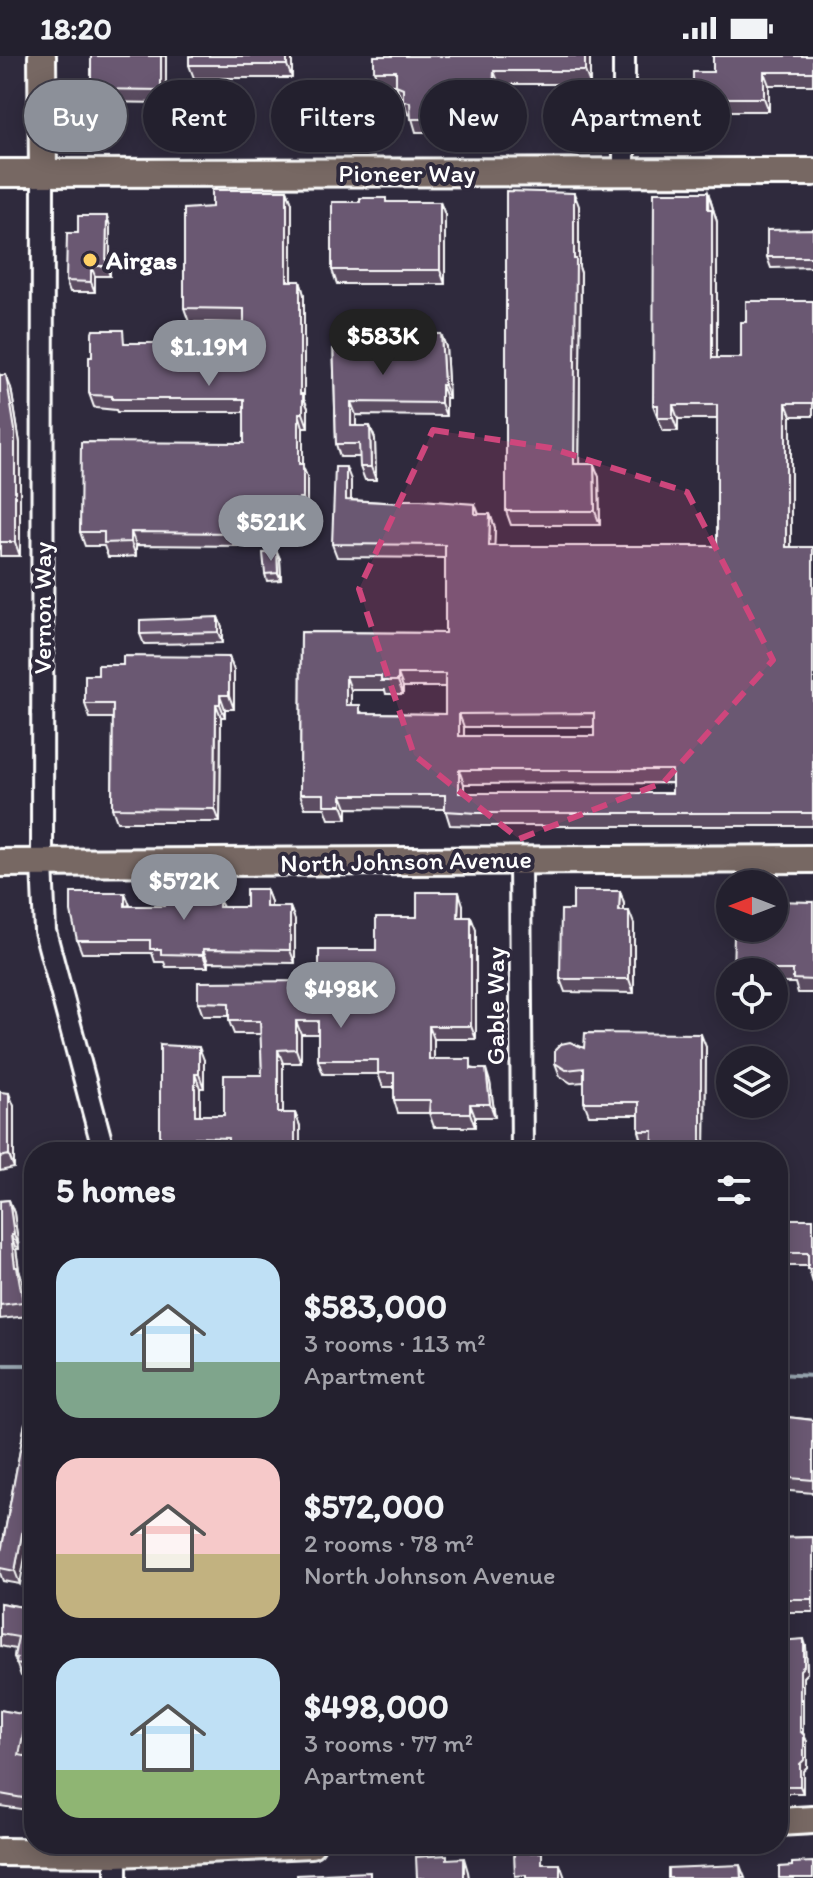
<!DOCTYPE html>
<meta charset="utf-8">
<style>
:root{--surface:#23202e;--page:#2f2d3a;--text:#f1f3f6;--muted:#a3a3aa;--line:#403e4a;--accent:#8c9099}
body{margin:0;font-family:Itim,sans-serif;background:var(--page);color:var(--text);height:100vh;display:flex;flex-direction:column;font-size:30px;white-space:nowrap}
*{box-sizing:border-box;margin:0}
p{font-size:26px;color:var(--muted)}
.icon{flex:none;width:44px;height:44px;fill:none;stroke:currentColor;stroke-width:2;stroke-linecap:round;stroke-linejoin:round}
.map{position:relative;flex:1;overflow:hidden}
.drawer{position:absolute;left:24px;top:1086px;width:764px;height:712px;display:flex;flex-direction:column;background:var(--surface);border-radius:32px;box-shadow:0 4px 20px #0003,0 0 0 2px var(--line)}
.drawer>*{flex:none}
.hud{position:absolute;left:24px;top:24px;width:766px;height:72px;display:flex;gap:16px}
.needle{width:52px;rotate:270deg}
.fabs{position:absolute;left:716px;top:814px;display:grid;gap:16px}
.fabs a{display:grid;place-items:center;width:72px;height:72px;border-radius:50%;background:var(--surface);box-shadow:0 4px 20px #0003,0 0 0 2px var(--line);font-size:40px}
.price{position:absolute;translate:-50% -68px;padding:0 18px;border-radius:28px;background:var(--accent);color:#fff;font-size:26px;line-height:52px;filter:drop-shadow(0 2px 4px #0008)}
.price::after{content:'';position:absolute;left:50%;top:48px;width:24px;height:18px;margin-left:-12px;background:inherit;clip-path:polygon(0 0,100% 0,50% 100%)}
.price.on{background:#222;color:#fff}
ul{padding:0;list-style:none}
li{display:flex;align-items:center;gap:24px;height:200px;padding:0 32px}
li span{display:grid;place-items:center;flex:none;width:224px;height:160px;border-radius:24px;color:#555}
li>.icon{margin-inline-start:auto}
span .icon{width:96px;height:96px;fill:#fffc;stroke-width:1}
li b{font-size:34px}
h2{display:flex;justify-content:space-between;align-items:center;height:96px;padding:0 32px;font-size:34px}
.tag{padding:0 28px;border-radius:36px;background:var(--surface);box-shadow:0 4px 20px #0003,0 0 0 2px var(--line);font-size:28px;line-height:72px}
.tag.on{background:var(--accent);color:#fff}
.status{display:flex;justify-content:space-between;align-items:center;height:56px;padding:0 40px;background:var(--surface);direction:ltr}
.status svg{height:22px;fill:currentColor}
.map>svg:first-child{display:block}
</style>
<div class="status"><b>18:20</b><svg viewBox="0 0 49 12"><path d="M0 12V9h3v3zM5 12V6h3v6zM10 12V3h3v9zM15 12V0h3v12zM26 1h20v11H26zM47 4h2v5h-2z"/></svg></div>
<div class="map">
<svg width="813" height="1822" viewBox="0 0 813 1822">
<rect width="100%" height="100%" fill="#2f2a3d"/>
<filter id="ink" filterUnits="userSpaceOnUse"><feTurbulence type="fractalNoise" baseFrequency=".0125" numOctaves="2"/><feDisplacementMap in="SourceGraphic" scale="16" xChannelSelector="R" yChannelSelector="G"/><feConvolveMatrix kernelMatrix="1 2 1 2 8 2 1 2 1" color-interpolation-filters="sRGB"/></filter>
<g filter="url(#ink)">
<g fill="none" stroke-linecap="round" stroke-linejoin="round">
<path stroke="#97a5af" stroke-width="4" d="M 0,1309 L 34,1309
M 778,1318 L 813,1320"/>
<defs>
<path id="minor" d="M 624,0 L 624,117
M 43,117 L 42,808 L 45,875 L 104,1096
M 520,804 L 522,1096
M 116,1788 L 116,1822"/>
<path id="major" d="M 42,0 L 43,117
M 0,117 L 813,116
M 0,807 L 813,803
M 778,1766 L 813,1764
M 0,1796 L 116,1797 L 311,1788"/>
</defs>
<use href="#minor" stroke="#fff" stroke-width="26"/>
<use href="#major" stroke="#fff" stroke-width="32"/>
<use href="#minor" stroke="#2f2a3d" stroke-width="20"/>
<use href="#major" stroke="#776864" stroke-width="26"/>
</g>
<path fill="#5c4d62" stroke="#fff" stroke-width="2" fill-rule="evenodd" d="M 166,0 L 166,47 L 96,46 L 91,33 Z
M 189,0 L 292,0 L 292,22 L 194,22 L 189,9 Z
M 590,0 L 590,28 L 499,28 L 498,55 L 439,56 L 438,76 L 416,76 L 411,59 L 408,58 L 403,43 L 401,42 L 396,29 L 379,29 L 374,15 Z
M 813,0 L 813,29 L 769,29 L 769,55 L 698,55 L 693,42 L 713,16 Z
M 287,134 L 292,147 L 292,225 L 300,225 L 304,239 L 304,343 L 308,352 L 308,371 L 303,371 L 303,411 L 307,421 L 307,455 L 304,455 L 304,472 L 301,475 L 287,475 L 286,472 L 255,472 L 255,480 L 245,480 L 245,490 L 136,489 L 136,500 L 123,501 L 108,501 L 104,490 L 85,490 L 80,476 L 244,387 L 244,356 L 117,356 L 116,354 L 96,352 L 94,351 L 89,337 L 92,301 L 127,287 L 242,287 L 244,281 L 244,267 L 189,266 L 184,252 L 212,151 Z
M 708,136 L 717,166 L 717,302 L 741,302 L 746,266 L 813,245 L 813,360 L 791,360 L 791,491 L 813,491 L 813,770 L 482,770 L 450,769 L 445,753 L 347,752 L 347,763 L 329,763 L 325,752 L 305,752 L 300,738 L 301,576 L 445,577 L 445,502 L 337,501 L 332,488 L 351,424 L 351,444 L 400,447 L 475,448 L 479,458 L 490,458 L 495,472 L 494,490 L 717,490 L 717,363 L 678,363 L 678,375 L 663,375 L 653,349 ZM 403,631 L 445,631 L 445,658 L 363,657 L 351,649 L 351,634 L 385,634 L 386,638 L 403,638 ZM 464,671 L 594,671 L 594,680 L 464,680 ZM 672,727 L 672,737 L 464,737 L 464,728 Z
M 440,146 L 445,159 L 445,228 L 337,228 L 332,214 Z
M 579,150 L 579,211 L 581,217 L 579,408 L 599,421 L 600,469 L 511,469 L 506,455 Z
M 110,170 L 110,220 L 95,220 L 95,236 L 70,236 L 66,225 L 78,177 Z
M 813,173 L 813,211 L 771,212 L 767,201 Z
M 424,275 L 425,278 L 441,278 L 446,291 L 449,342 L 446,342 L 446,360 L 356,359 L 356,370 L 370,370 L 375,383 L 376,424 L 365,424 L 360,411 L 360,401 L 340,401 L 336,388 L 333,278 Z
M 0,319 L 11,332 L 20,387 L 20,500 L 0,500 Z
M 277,496 L 280,503 L 281,524 L 267,525 L 265,518 Z
M 218,561 L 222,571 L 222,587 L 144,588 L 140,578 Z
M 229,601 L 234,615 L 234,653 L 225,653 L 225,661 L 221,661 L 220,766 L 117,766 L 112,752 L 113,662 L 90,662 L 85,648 L 98,619 L 123,609 Z
M 177,833 L 178,836 L 215,837 L 223,851 L 246,851 L 266,833 L 271,846 L 271,851 L 290,851 L 295,864 L 295,907 L 208,906 L 208,911 L 166,911 L 164,906 L 155,906 L 152,897 L 82,897 L 77,884 L 130,850 L 164,850 Z
M 620,835 L 624,848 L 624,855 L 634,868 L 634,937 L 565,936 L 560,923 L 573,854 Z
M 813,846 L 813,937 L 798,937 L 795,927 L 774,927 L 774,916 L 733,916 L 746,879 Z
M 463,849 L 463,861 L 476,874 L 476,983 L 434,983 L 434,1003 L 475,1013 L 490,1026 L 495,1061 L 475,1061 L 475,1071 L 434,1071 L 429,1057 L 398,1057 L 394,1044 L 394,1031 L 383,1031 L 378,1018 L 323,1018 L 318,1004 L 318,978 L 301,978 L 301,1007 L 283,1007 L 283,1057 L 295,1057 L 300,1070 L 300,1096 L 200,1095 L 200,1096 L 160,989 L 204,1004 L 204,1032 L 200,1032 L 200,1059 L 224,1059 L 262,1019 L 261,978 L 234,978 L 229,965 L 229,960 L 203,960 L 198,946 L 319,925 L 376,894 L 417,861 Z
M 706,991 L 705,1096 L 652,1096 L 652,1089 L 643,1089 L 639,1075 L 639,1059 L 589,1059 L 584,1046 L 584,1026 L 571,1027 L 560,1020 L 555,1007 L 584,992 Z
M 0,1036 L 14,1050 L 14,1112 L 0,1115 Z
M 9,1144 L 14,1157 L 19,1193 L 16,1193 L 19,1214 L 22,1224 L 28,1260 L 0,1263 L 0,1145 Z
M 778,1163 L 813,1163 L 813,1227 L 808,1210 L 778,1210 Z
M 778,1360 L 813,1364 L 813,1437 L 778,1434 Z
M 25,1367 L 20,1528 L 3,1525 L 0,1517 L 0,1502 Z
M 813,1481 L 813,1556 L 778,1556 L 778,1482 Z
M 0,1547 L 34,1553 L 34,1623 L 21,1620 L 14,1601 L 15,1593 L 0,1590 Z
M 778,1585 L 806,1590 L 807,1617 L 803,1621 L 803,1677 L 807,1686 L 807,1711 L 803,1715 L 803,1737 L 778,1737 Z
M 0,1654 L 27,1659 L 31,1672 L 26,1700 L 34,1729 L 27,1754 L 0,1750 Z"/>
<path fill="#4b3e50" stroke="#fff" stroke-width="2" d="M 161,0 L 166,0 L 166,47 L 161,34 Z
M 287,0 L 292,0 L 292,22 L 287,9 Z
M 585,0 L 590,0 L 590,28 L 585,15 Z
M 494,15 L 499,28 L 498,55 L 493,41 Z
M 764,16 L 769,29 L 769,55 L 764,42 Z
M 434,43 L 439,56 L 438,76 L 433,63 Z
M 287,134 L 292,147 L 292,238 L 287,225 Z
M 708,136 L 717,166 L 717,316 L 712,302 Z
M 574,137 L 579,150 L 579,211 L 581,217 L 579,421 L 574,408 Z
M 440,146 L 445,159 L 445,228 L 440,214 Z
M 107,160 L 110,170 L 110,220 L 106,210 Z
M 91,210 L 95,220 L 95,236 L 91,226 Z
M 300,225 L 304,239 L 304,343 L 308,352 L 308,371 L 303,357 L 300,338 Z
M 441,278 L 446,291 L 449,342 L 444,329 Z
M 6,319 L 11,332 L 20,387 L 20,500 L 15,486 Z
M 441,329 L 446,342 L 446,360 L 441,347 Z
M 351,346 L 356,359 L 356,383 L 351,370 Z
M 786,347 L 791,360 L 791,504 L 786,491 Z
M 673,349 L 678,363 L 678,375 L 673,362 Z
M 299,357 L 303,371 L 303,411 L 307,421 L 307,455 L 303,442 L 299,408 Z
M 370,370 L 375,383 L 376,424 L 371,411 Z
M 594,408 L 599,421 L 600,469 L 595,455 Z
M 346,411 L 351,424 L 351,457 L 346,444 Z
M 299,442 L 304,455 L 304,472 L 301,475 L 296,462 Z
M 250,458 L 255,472 L 255,480 L 250,466 Z
M 490,458 L 495,472 L 494,503 L 489,490 Z
M 240,466 L 245,480 L 245,490 L 240,477 Z
M 131,476 L 136,489 L 136,500 L 131,486 Z
M 277,496 L 280,503 L 281,524 L 278,517 Z
M 218,561 L 222,571 L 222,587 L 218,576 Z
M 229,601 L 234,615 L 234,653 L 229,639 Z
M 398,618 L 403,631 L 403,638 L 398,625 Z
M 346,620 L 351,634 L 351,662 L 346,649 Z
M 220,639 L 225,653 L 225,661 L 220,648 Z
M 216,648 L 221,661 L 220,766 L 215,753 Z
M 459,658 L 464,671 L 464,693 L 459,680 Z
M 459,714 L 464,728 L 464,750 L 459,737 Z
M 342,739 L 347,752 L 347,763 L 342,749 Z
M 266,833 L 271,846 L 271,863 L 266,851 Z
M 620,835 L 624,848 L 624,868 L 619,855 Z
M 459,836 L 463,849 L 463,874 L 458,861 Z
M 125,837 L 130,849 L 125,850 Z
M 290,851 L 295,864 L 295,907 L 290,894 Z
M 629,855 L 634,868 L 634,937 L 629,923 Z
M 471,861 L 476,874 L 476,983 L 471,970 Z
M 203,893 L 208,906 L 208,911 L 203,899 Z
M 296,965 L 301,978 L 301,1007 L 296,993 Z
M 429,970 L 434,983 L 434,1016 L 429,1003 Z
M 701,978 L 706,991 L 705,1096 L 701,1096 Z
M 199,991 L 204,1004 L 204,1032 L 199,1018 Z
M 278,994 L 283,1007 L 283,1070 L 278,1057 Z
M 486,1013 L 490,1026 L 495,1061 L 490,1048 Z
M 195,1018 L 200,1032 L 200,1072 L 195,1059 Z
M 9,1037 L 14,1050 L 14,1112 L 9,1099 Z
M 470,1048 L 475,1061 L 475,1071 L 470,1057 Z
M 295,1057 L 300,1070 L 300,1096 L 295,1096 Z
M 195,1081 L 200,1095 L 200,1096 L 195,1096 Z
M 9,1144 L 14,1157 L 19,1193 L 14,1179 Z
M 11,1179 L 16,1193 L 19,1214 L 22,1224 L 28,1260 L 23,1246 L 15,1211 Z
M 34,1414 L 34,1453 L 20,1528 L 15,1515 Z
M 804,1583 L 806,1590 L 807,1617 L 803,1621 L 803,1682 L 800,1675 L 800,1614 Z
M 27,1659 L 31,1672 L 24,1712 L 19,1699 Z
M 804,1679 L 807,1686 L 807,1711 L 803,1715 L 803,1737 L 800,1730 L 800,1708 Z
M 30,1701 L 34,1713 L 32,1723 L 34,1729 L 27,1754 L 23,1742 Z
M 464,1802 L 468,1816 L 469,1822 L 464,1822 Z
M 560,1808 L 565,1822 L 560,1822 Z
M 740,1809 L 745,1822 L 741,1822 Z"/>
<path fill="#6b5972" stroke="#fff" stroke-width="2" fill-rule="evenodd" d="M 91,0 L 161,0 L 161,34 L 91,33 Z
M 189,0 L 287,0 L 287,9 L 189,9 Z
M 374,0 L 585,0 L 585,15 L 494,15 L 493,41 L 434,43 L 433,63 L 411,63 L 410,46 L 403,45 L 403,32 L 396,29 L 396,15 L 374,15 Z
M 713,0 L 813,0 L 813,16 L 764,16 L 764,42 L 693,42 L 693,16 L 713,16 Z
M 212,134 L 287,134 L 287,225 L 300,225 L 300,338 L 303,338 L 303,357 L 299,357 L 299,408 L 303,408 L 303,442 L 299,442 L 299,458 L 296,462 L 283,462 L 283,458 L 250,458 L 250,466 L 240,466 L 240,477 L 131,476 L 131,486 L 104,487 L 104,476 L 80,476 L 81,386 L 244,387 L 244,343 L 112,343 L 112,340 L 91,339 L 89,337 L 89,301 L 92,301 L 92,277 L 93,274 L 123,274 L 124,287 L 242,287 L 242,281 L 244,281 L 244,253 L 184,252 L 184,153 L 212,151 Z
M 506,135 L 574,137 L 574,203 L 576,203 L 574,408 L 594,408 L 595,455 L 506,455 Z
M 654,136 L 708,136 L 708,153 L 712,153 L 712,302 L 741,302 L 741,266 L 746,266 L 746,245 L 813,245 L 813,347 L 786,347 L 786,491 L 813,491 L 813,757 L 477,757 L 445,755 L 445,739 L 342,739 L 342,749 L 324,749 L 324,738 L 300,738 L 301,576 L 445,577 L 445,489 L 332,488 L 335,411 L 346,411 L 346,444 L 400,447 L 400,444 L 421,444 L 475,448 L 475,458 L 490,458 L 489,490 L 717,490 L 717,349 L 673,349 L 673,362 L 658,362 L 658,349 L 653,349 ZM 398,618 L 445,618 L 445,658 L 360,657 L 360,649 L 346,649 L 346,620 L 381,620 L 381,625 L 398,625 ZM 594,657 L 594,680 L 459,680 L 459,658 ZM 459,714 L 672,714 L 672,737 L 459,737 Z
M 360,142 L 386,142 L 386,146 L 440,146 L 440,214 L 332,214 L 332,146 L 360,146 Z
M 78,160 L 107,160 L 106,210 L 91,210 L 91,226 L 66,225 L 67,177 L 78,177 Z
M 813,173 L 813,201 L 767,201 L 767,174 Z
M 424,275 L 424,278 L 441,278 L 444,329 L 441,329 L 441,347 L 351,346 L 351,370 L 370,370 L 371,411 L 360,411 L 359,388 L 336,388 L 333,278 Z
M 0,319 L 6,319 L 15,374 L 15,486 L 0,486 Z
M 277,496 L 278,517 L 265,518 L 263,497 Z
M 218,561 L 218,576 L 140,578 L 140,564 Z
M 123,600 L 229,601 L 229,639 L 220,639 L 220,648 L 216,648 L 215,753 L 112,752 L 113,648 L 85,648 L 85,619 L 98,619 L 98,609 L 123,609 Z
M 164,833 L 177,833 L 177,836 L 215,837 L 215,840 L 219,840 L 219,851 L 246,851 L 246,833 L 266,833 L 266,851 L 290,851 L 290,894 L 203,893 L 203,899 L 161,898 L 161,893 L 150,893 L 150,884 L 77,884 L 71,856 L 71,837 L 125,837 L 125,850 L 164,850 Z
M 573,835 L 620,835 L 619,855 L 629,855 L 629,923 L 560,923 L 561,854 L 573,854 Z
M 417,836 L 459,836 L 458,861 L 471,861 L 471,970 L 429,970 L 429,1003 L 471,1003 L 471,1013 L 486,1013 L 490,1048 L 470,1048 L 470,1057 L 429,1057 L 430,1044 L 394,1044 L 394,1017 L 378,1017 L 378,1004 L 318,1004 L 318,965 L 296,965 L 296,993 L 278,994 L 278,1057 L 295,1057 L 295,1096 L 228,1096 L 228,1082 L 195,1081 L 195,1096 L 160,1096 L 160,989 L 199,991 L 199,1018 L 195,1018 L 195,1059 L 224,1059 L 224,1019 L 262,1019 L 260,965 L 229,965 L 229,947 L 198,946 L 198,926 L 319,925 L 319,894 L 376,894 L 376,861 L 417,861 Z
M 774,845 L 813,846 L 813,924 L 793,923 L 793,914 L 766,914 L 766,916 L 733,916 L 734,879 L 746,879 L 746,872 L 774,872 Z
M 585,977 L 701,978 L 701,1096 L 652,1096 L 653,1075 L 639,1075 L 639,1046 L 584,1046 L 584,1012 L 566,1014 L 555,1007 L 555,994 L 561,988 L 570,986 L 584,992 Z
M 0,1036 L 9,1037 L 9,1099 L 0,1101 Z
M 9,1144 L 14,1179 L 11,1179 L 15,1211 L 17,1211 L 23,1246 L 0,1249 L 0,1145 Z
M 778,1163 L 813,1163 L 813,1213 L 808,1213 L 808,1197 L 778,1197 Z
M 778,1360 L 813,1364 L 813,1424 L 778,1421 Z
M 25,1367 L 34,1368 L 34,1414 L 15,1515 L 0,1512 L 0,1502 Z
M 813,1481 L 813,1543 L 778,1543 L 778,1482 Z
M 0,1547 L 34,1553 L 34,1611 L 16,1608 L 17,1602 L 14,1601 L 18,1581 L 0,1578 Z
M 804,1583 L 804,1610 L 800,1614 L 800,1675 L 804,1679 L 804,1704 L 800,1708 L 800,1730 L 778,1730 L 778,1585 Z
M 0,1654 L 27,1659 L 19,1699 L 30,1701 L 27,1715 L 30,1715 L 23,1742 L 0,1738 Z
M 542,1796 L 542,1808 L 560,1808 L 560,1822 L 526,1822 L 526,1819 L 515,1820 L 514,1797 Z
M 447,1799 L 447,1803 L 464,1802 L 464,1822 L 417,1822 L 416,1801 Z
M 813,1806 L 813,1822 L 779,1822 L 779,1811 L 792,1810 L 792,1807 Z
M 740,1809 L 741,1822 L 668,1822 L 668,1812 Z
M 370,1816 L 370,1822 L 297,1822 L 297,1819 Z"/>
</g>
<path fill="#ce467c" fill-opacity="0.2" stroke="#ce467c" stroke-width="6" stroke-dasharray="16 10" stroke-linejoin="round" d="M 433,374 L 551,392 L 687,436 L 773,604 L 664,726 L 519,783 L 414,699 L 359,533 Z"/>
<circle fill="#ffd166" stroke="#2f2a3d" stroke-width="3" cx="90" cy="204" r="8"/>
<g text-anchor="middle" stroke-width="8" stroke-linejoin="round" paint-order="stroke">
<g font-size="26" fill="#fff" stroke="#2f2a3d">
<text x="407" y="126">Pioneer Way</text>
<text transform="translate(42 552) rotate(-90)" y="9">Vernon Way</text>
<text transform="translate(406 805) rotate(-1)" y="9">North Johnson Avenue</text>
<text transform="translate(495 950) rotate(-90)" y="9">Gable Way</text>
</g>
<g font-size="26" font-weight="bold" fill="#fff" stroke="#2f2a3d" text-anchor="start">
<text x="106" y="213">Airgas</text>
</g>
</g>
</svg>
<div class="fabs">
<a><svg class="needle" viewBox="-14 -14 28 28"><path d="M0-13l5 13h-10z" fill="#e53935"/><path d="M0 13l5-13h-10z" fill="#a3a3aa"/></svg></a>
<a><svg class="icon" aria-label="locate" viewBox="0 0 24 24"><circle cx="12" cy="12" r="6"/><path d="M12 2v4M12 18v4M2 12h4M18 12h4"/></svg></a>
<a><svg class="icon" aria-label="layers" viewBox="0 0 24 24"><path d="M12 4l9 5-9 5-9-5zM3 14l9 5 9-5"/></svg></a>
</div>
<b class="price on" style="left:383px;top:321px">$583K</b>
<b class="price" style="left:209px;top:332px">$1.19M</b>
<b class="price" style="left:271px;top:507px">$521K</b>
<b class="price" style="left:184px;top:866px">$572K</b>
<b class="price" style="left:341px;top:974px">$498K</b>
<div class="hud">
<a class="tag on">Buy</a>
<a class="tag">Rent</a>
<a class="tag">Filters</a>
<a class="tag">New</a>
<a class="tag">Apartment</a>
</div>
<section class="drawer">
<h2>5 homes<svg class="icon" aria-label="filters" viewBox="0 0 24 24"><path d="M4 7h16M4 17h16"/><circle cx="9" cy="7" r="2"/><circle cx="15" cy="17" r="2"/></svg></h2>
<ul>
<li><span style="background:linear-gradient(#bfe0f5 65%,#7fa58c 0)"><svg class="icon" aria-label="home" viewBox="0 0 24 24"><path d="M3 11l9-7 9 7M6 9v11h12V9"/></svg></span><div><b>$583,000</b><p>3 rooms · 113 m²</p><p>Apartment</p></div></li>
<li><span style="background:linear-gradient(#f6c9c9 60%,#c2b280 0)"><svg class="icon" aria-label="home" viewBox="0 0 24 24"><path d="M3 11l9-7 9 7M6 9v11h12V9"/></svg></span><div><b>$572,000</b><p>2 rooms · 78 m²</p><p>North Johnson Avenue</p></div></li>
<li><span style="background:linear-gradient(#bfe0f5 70%,#8fb573 0)"><svg class="icon" aria-label="home" viewBox="0 0 24 24"><path d="M3 11l9-7 9 7M6 9v11h12V9"/></svg></span><div><b>$498,000</b><p>3 rooms · 77 m²</p><p>Apartment</p></div></li>
</ul>
</section>
</div>
